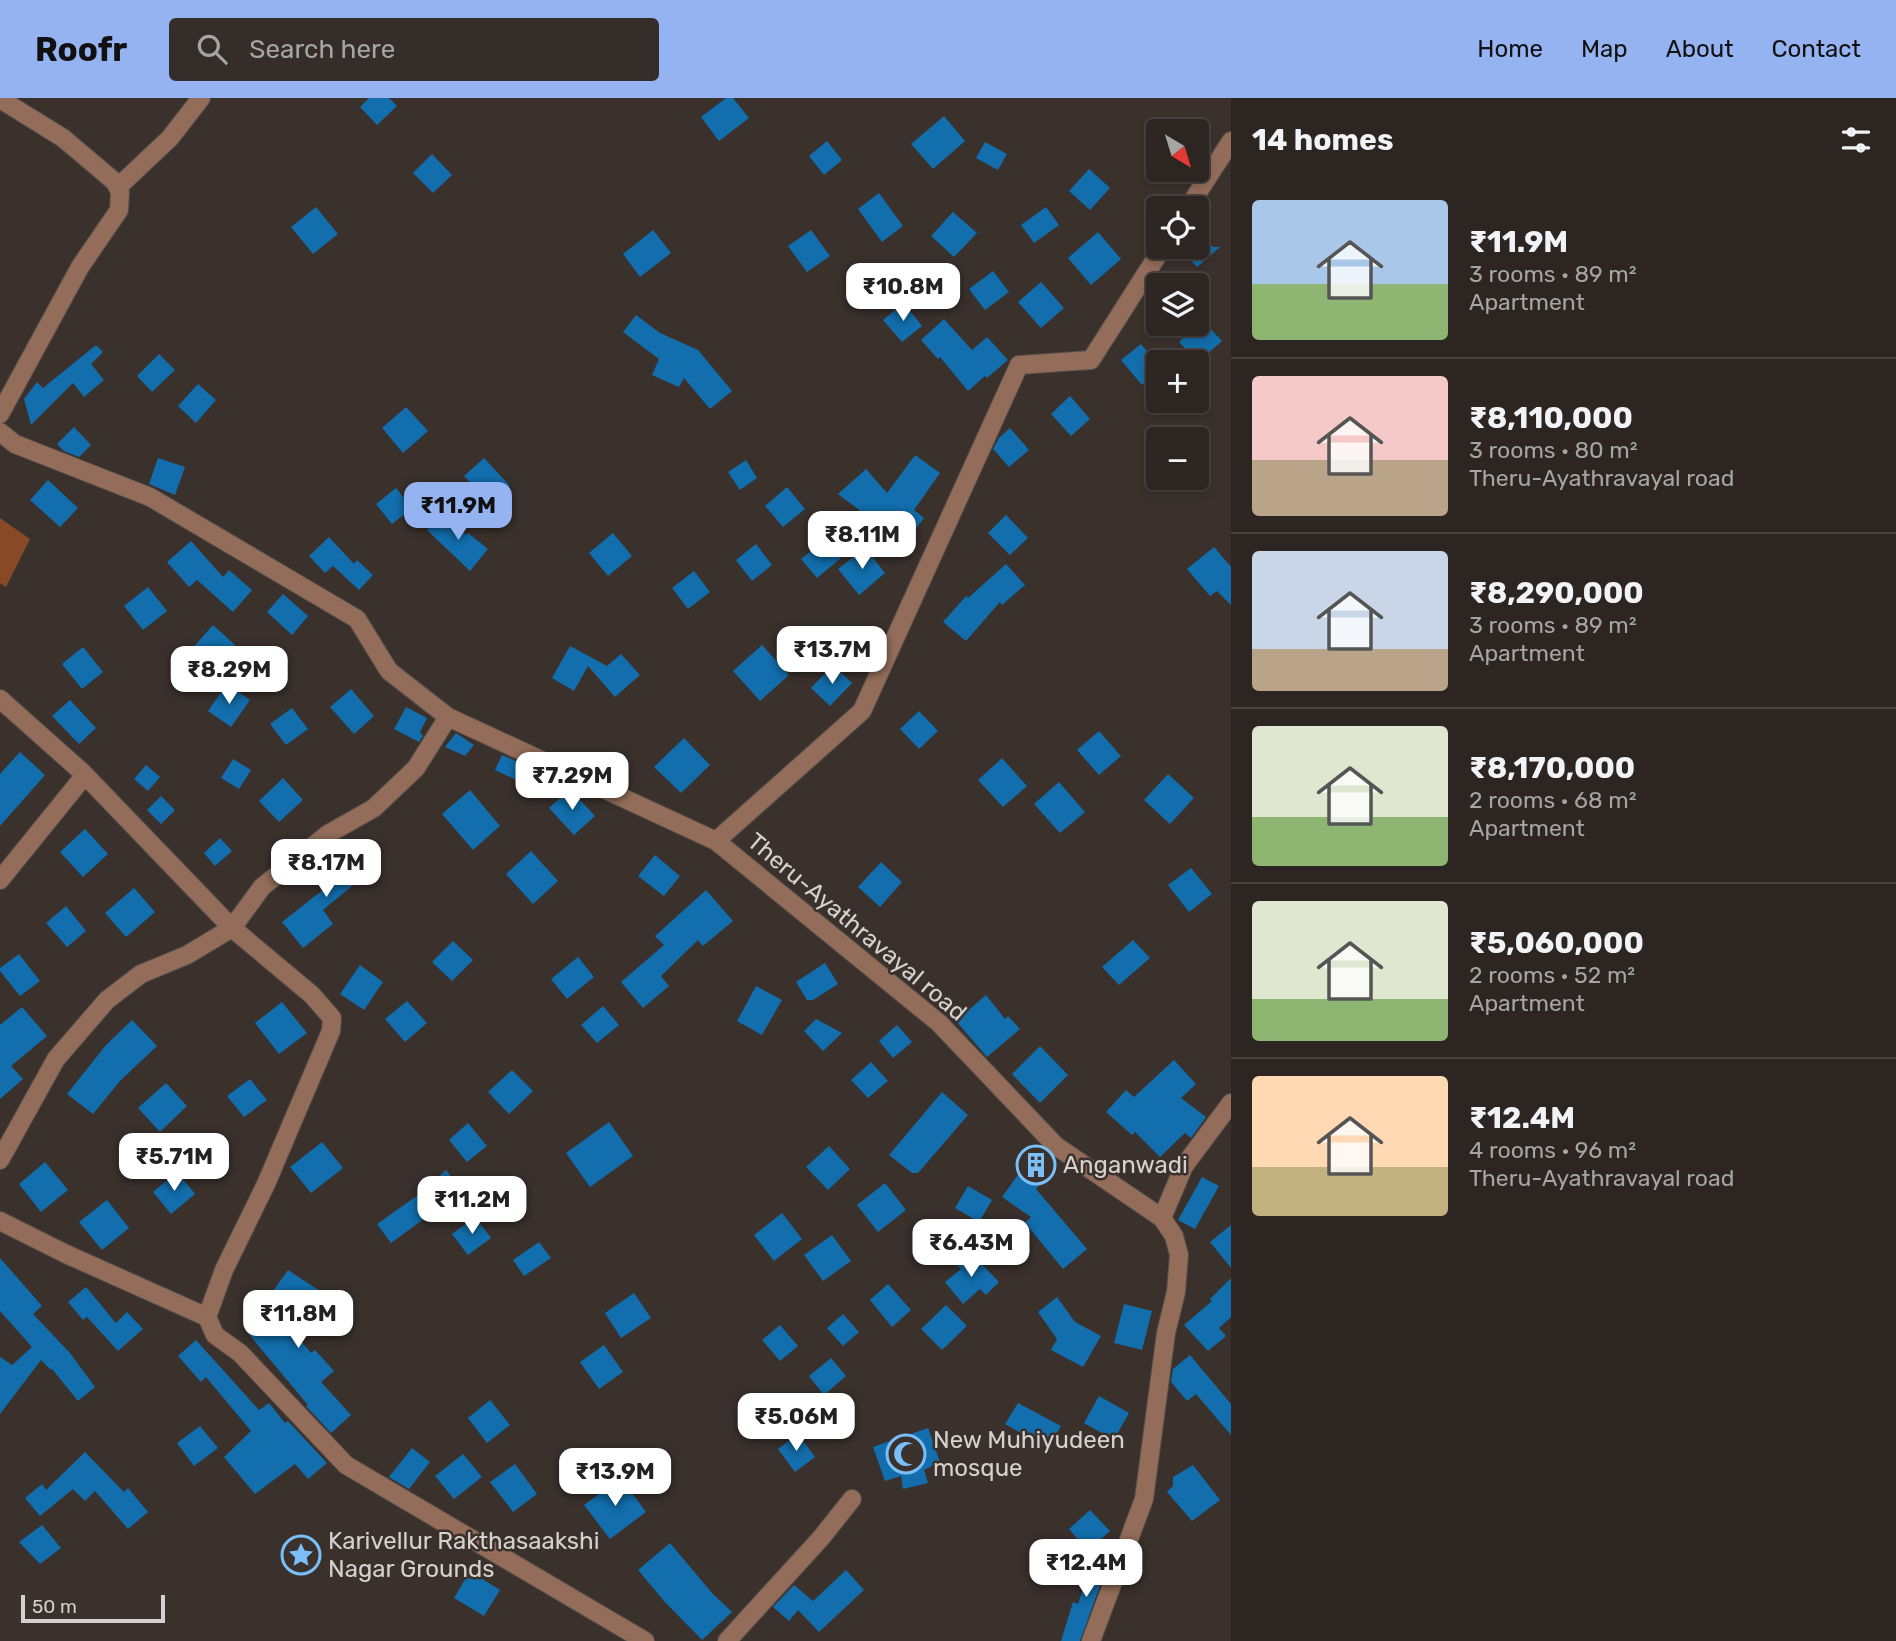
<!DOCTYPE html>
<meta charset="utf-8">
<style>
:root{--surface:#2c2522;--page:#342d2a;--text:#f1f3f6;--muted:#a6a5a5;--line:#484240;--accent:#95b2f1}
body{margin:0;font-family:Rubik,sans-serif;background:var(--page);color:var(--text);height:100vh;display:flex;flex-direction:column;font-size:26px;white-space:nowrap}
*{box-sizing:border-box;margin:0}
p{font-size:23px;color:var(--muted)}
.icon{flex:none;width:38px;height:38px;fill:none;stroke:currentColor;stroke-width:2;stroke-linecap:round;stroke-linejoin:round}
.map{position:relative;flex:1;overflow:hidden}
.panel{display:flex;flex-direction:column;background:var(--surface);width:665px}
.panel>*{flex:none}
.needle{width:46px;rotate:142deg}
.buttons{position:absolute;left:1146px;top:21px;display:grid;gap:14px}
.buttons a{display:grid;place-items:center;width:63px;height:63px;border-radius:7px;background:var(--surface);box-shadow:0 4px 10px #0003,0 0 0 2px var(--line);font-size:35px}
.scale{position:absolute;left:21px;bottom:18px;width:144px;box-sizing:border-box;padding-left:7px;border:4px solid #d6d1ce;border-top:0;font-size:19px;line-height:24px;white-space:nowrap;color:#d6d1ce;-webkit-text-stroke:5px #3a312d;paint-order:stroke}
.price{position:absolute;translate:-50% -60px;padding:0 16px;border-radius:14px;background:#fff;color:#222;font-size:23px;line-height:46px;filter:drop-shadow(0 2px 4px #0008)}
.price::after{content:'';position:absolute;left:50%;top:42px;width:21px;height:16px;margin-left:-10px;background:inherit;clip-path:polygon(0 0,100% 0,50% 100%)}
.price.on{background:var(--accent);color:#111}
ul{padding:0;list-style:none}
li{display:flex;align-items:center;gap:21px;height:175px;padding:0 21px}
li+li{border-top:2px solid var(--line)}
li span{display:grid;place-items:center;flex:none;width:196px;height:140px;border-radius:7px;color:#555}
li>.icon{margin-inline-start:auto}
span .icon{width:84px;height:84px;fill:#fffc;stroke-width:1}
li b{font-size:30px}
h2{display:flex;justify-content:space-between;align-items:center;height:84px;padding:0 21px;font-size:30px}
header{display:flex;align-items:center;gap:42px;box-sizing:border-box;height:98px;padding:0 35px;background:var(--accent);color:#111}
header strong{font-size:33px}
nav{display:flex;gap:38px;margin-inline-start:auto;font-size:24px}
.search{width:490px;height:63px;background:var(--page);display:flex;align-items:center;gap:18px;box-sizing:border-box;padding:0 24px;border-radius:7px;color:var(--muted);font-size:26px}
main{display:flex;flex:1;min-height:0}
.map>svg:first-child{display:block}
</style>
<header>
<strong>Roofr</strong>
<div class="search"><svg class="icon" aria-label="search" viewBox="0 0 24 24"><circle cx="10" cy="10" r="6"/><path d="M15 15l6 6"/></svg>Search here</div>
<nav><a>Home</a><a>Map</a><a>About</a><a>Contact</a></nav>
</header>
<main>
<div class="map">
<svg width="1231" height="1543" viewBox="0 0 1231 1543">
<rect width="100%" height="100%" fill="#3a312d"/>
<path fill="#874926" d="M 0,420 L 30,441 L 6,489 L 0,485 Z"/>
<path fill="#126eac" d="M 369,0 L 389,0 L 397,8 L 377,27 L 360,9 Z
M 726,0 L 733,0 L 749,20 L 719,43 L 701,19 Z
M 944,18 L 965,43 L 933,71 L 911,46 Z
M 827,43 L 842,62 L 824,77 L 809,58 Z
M 985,44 L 1007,56 L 998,72 L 976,60 Z
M 432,56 L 452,77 L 433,95 L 413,75 Z
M 1089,71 L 1110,90 L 1090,112 L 1069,93 Z
M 879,95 L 903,128 L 882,144 L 858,111 Z
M 316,109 L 338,136 L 313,156 L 291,129 Z
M 1046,109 L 1059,127 L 1034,145 L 1021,127 Z
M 953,114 L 977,135 L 954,159 L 931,138 Z
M 1197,131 L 1213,149 L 1220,149 L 1197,169 L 1179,149 L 1197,149 Z
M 653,132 L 671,155 L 640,179 L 623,156 Z
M 811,132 L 830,158 L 807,174 L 788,148 Z
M 1098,134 L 1121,161 L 1091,187 L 1068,160 Z
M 993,173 L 1009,194 L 985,212 L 969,191 Z
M 1041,184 L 1064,210 L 1041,230 L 1018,204 Z
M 904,205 L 922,228 L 902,244 L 883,222 Z
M 636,217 L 660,235 L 698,252 L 732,293 L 710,311 L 684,280 L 679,289 L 652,277 L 659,261 L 623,234 Z
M 944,221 L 972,252 L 987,239 L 1008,262 L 987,280 L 985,278 L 968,293 L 940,259 L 938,261 L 921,242 Z
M 1202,222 L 1222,243 L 1198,264 L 1179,244 Z
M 1141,246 L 1158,267 L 1158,274 L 1142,287 L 1121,262 Z
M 96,247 L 103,254 L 91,266 L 104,282 L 84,299 L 73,285 L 31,327 L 24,301 L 37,284 L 43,290 Z
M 159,256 L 175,272 L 152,294 L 137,278 Z
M 198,286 L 216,302 L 196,325 L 178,308 Z
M 1070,298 L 1090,321 L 1071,338 L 1051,316 Z
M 406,309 L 428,333 L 403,355 L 382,330 Z
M 74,329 L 91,347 L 79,359 L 64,353 L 57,346 Z
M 1010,330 L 1029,352 L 1009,369 L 993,351 L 999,340 Z
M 915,357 L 940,375 L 914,412 L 924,420 L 904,446 L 838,396 L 866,371 L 887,395 Z
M 158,360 L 185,369 L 175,397 L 149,386 Z
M 484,360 L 510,388 L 490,406 L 464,378 Z
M 746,362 L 757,380 L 740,392 L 728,374 Z
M 48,382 L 78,410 L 60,429 L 30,402 Z
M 787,389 L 805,411 L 783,429 L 765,408 Z
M 396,390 L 412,410 L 392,426 L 376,406 Z
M 443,415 L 466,437 L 468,435 L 488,451 L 470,473 L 427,432 Z
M 1006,417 L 1028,440 L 1010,457 L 988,435 Z
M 613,435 L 632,458 L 608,478 L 589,455 Z
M 329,439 L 354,466 L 357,462 L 373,477 L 359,492 L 333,468 L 325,475 L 309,458 Z
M 825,442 L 841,460 L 817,480 L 801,461 Z
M 191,443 L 223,479 L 229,472 L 252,492 L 233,514 L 197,482 L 189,489 L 167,464 Z
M 756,446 L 772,467 L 752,483 L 736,462 Z
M 1214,449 L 1231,469 L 1231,507 L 1217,493 L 1210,498 L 1187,471 Z
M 865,450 L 885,475 L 859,497 L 838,471 Z
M 1006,466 L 1025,487 L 1002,507 L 1000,504 L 966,543 L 943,524 L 966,498 L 968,500 Z
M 694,473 L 710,494 L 688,511 L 672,490 Z
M 148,489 L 167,513 L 143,532 L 124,508 Z
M 283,496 L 308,518 L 292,537 L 267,514 Z
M 213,527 L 235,547 L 212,573 L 190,553 Z
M 762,547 L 789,577 L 760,603 L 733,573 Z
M 570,548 L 607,568 L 621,556 L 640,577 L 615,599 L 588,568 L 574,593 L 552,580 Z
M 83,549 L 103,574 L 82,591 L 62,566 Z
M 833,567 L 852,585 L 830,608 L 811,590 Z
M 227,586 L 250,602 L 231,629 L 208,613 Z
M 351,591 L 374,618 L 354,636 L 330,609 Z
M 70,602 L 96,630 L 79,646 L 52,618 Z
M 406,609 L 427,620 L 420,634 L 423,638 L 419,644 L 394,631 Z
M 292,610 L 308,631 L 286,647 L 270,626 Z
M 919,613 L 938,633 L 919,651 L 900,631 Z
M 1099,633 L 1121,658 L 1099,677 L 1077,652 Z
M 456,635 L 474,647 L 465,658 L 445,649 Z
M 684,640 L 710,667 L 681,695 L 654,669 Z
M 20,654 L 45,677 L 0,728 L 0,676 Z
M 502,657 L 532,670 L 525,686 L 495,672 Z
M 1002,660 L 1027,688 L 1003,709 L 978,682 Z
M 233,661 L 251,672 L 239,691 L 221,680 Z
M 146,667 L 160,679 L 148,693 L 134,681 Z
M 1168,676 L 1194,700 L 1170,726 L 1144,702 Z
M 283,680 L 303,702 L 279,724 L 259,703 Z
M 1059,684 L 1085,714 L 1060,735 L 1034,706 Z
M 570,691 L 595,718 L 574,737 L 549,710 Z
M 470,692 L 500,728 L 473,752 L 442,716 Z
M 161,698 L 175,712 L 161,726 L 147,712 Z
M 85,731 L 108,756 L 83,779 L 60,754 Z
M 220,740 L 232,753 L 215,768 L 204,755 Z
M 351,749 L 370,773 L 323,812 L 333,826 L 303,850 L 282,824 L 334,783 L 324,771 Z
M 531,753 L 558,783 L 533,806 L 506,776 Z
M 655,757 L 680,778 L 664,798 L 638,778 Z
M 881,764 L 902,784 L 880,809 L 858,789 Z
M 1191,770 L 1212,796 L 1189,814 L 1168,787 Z
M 134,790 L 155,814 L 126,839 L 105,815 Z
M 706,792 L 733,823 L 703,848 L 698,842 L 661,878 L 669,888 L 643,910 L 621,884 L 664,847 L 655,838 Z
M 66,808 L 86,833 L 67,849 L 46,825 Z
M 1133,842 L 1150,860 L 1119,887 L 1102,869 Z
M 453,843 L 473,862 L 452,883 L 432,864 Z
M 19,856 L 40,883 L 20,898 L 0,873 L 0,870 Z
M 578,859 L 594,879 L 567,901 L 551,881 Z
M 825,865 L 838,886 L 813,902 L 807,902 L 796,884 Z
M 360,867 L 383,884 L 364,912 L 340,896 Z
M 756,888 L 782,902 L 762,937 L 737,923 Z
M 986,897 L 1005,921 L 1008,918 L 1020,931 L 987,959 L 956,923 Z
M 407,903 L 427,925 L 405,944 L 385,921 Z
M 282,904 L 307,935 L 279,956 L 255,925 Z
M 603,908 L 619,927 L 597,945 L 581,927 Z
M 22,909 L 47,938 L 11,968 L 23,981 L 0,1001 L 0,927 Z
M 816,921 L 842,935 L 823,953 L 804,933 Z
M 132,922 L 157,948 L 120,983 L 93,1016 L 67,996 L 106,947 Z
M 897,927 L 912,944 L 893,960 L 879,943 Z
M 1040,948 L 1068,977 L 1040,1005 L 1012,976 Z
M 1174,962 L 1196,986 L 1181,1000 L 1206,1019 L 1191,1040 L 1185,1035 L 1160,1059 L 1135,1034 L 1132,1037 L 1106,1014 L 1126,992 L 1134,999 Z
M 871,964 L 888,983 L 868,1000 L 851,982 Z
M 512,972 L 533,993 L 509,1016 L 488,994 Z
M 250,981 L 267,1002 L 244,1019 L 227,998 Z
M 166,985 L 187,1008 L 160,1034 L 138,1010 Z
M 942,994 L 968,1017 L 918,1075 L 912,1075 L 889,1057 Z
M 609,1024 L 633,1058 L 590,1089 L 566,1055 Z
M 468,1025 L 487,1048 L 467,1064 L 449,1042 Z
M 322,1044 L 343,1070 L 311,1095 L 290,1069 Z
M 1034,1047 L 1057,1064 L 1036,1091 L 1087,1151 L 1063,1171 L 1025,1125 L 1031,1119 L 1002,1099 L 1020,1074 L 1016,1071 Z
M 829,1048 L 850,1071 L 828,1092 L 806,1069 Z
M 45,1064 L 68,1092 L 41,1114 L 19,1086 Z
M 446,1072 L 462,1092 L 437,1114 L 436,1112 L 391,1145 L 377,1126 L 421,1095 Z
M 177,1074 L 195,1096 L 171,1116 L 153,1094 Z
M 1202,1079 L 1219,1088 L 1195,1131 L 1178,1122 Z
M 885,1085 L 906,1112 L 878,1134 L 857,1107 Z
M 968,1088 L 992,1102 L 979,1124 L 955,1110 Z
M 107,1102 L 129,1130 L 102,1152 L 79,1124 Z
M 782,1115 L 802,1141 L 774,1163 L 754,1137 Z
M 475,1119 L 491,1140 L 468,1157 L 452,1136 Z
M 1231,1127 L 1231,1170 L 1210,1144 Z
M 832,1137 L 851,1163 L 823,1183 L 804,1157 Z
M 539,1144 L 551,1160 L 524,1178 L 513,1162 Z
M 970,1154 L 999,1184 L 986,1197 L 980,1191 L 963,1206 L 945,1184 L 961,1171 L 957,1167 Z
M 0,1160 L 42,1208 L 33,1216 L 70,1255 L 95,1289 L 78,1303 L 52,1271 L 51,1272 L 41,1262 L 0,1316 L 0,1259 L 12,1267 L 32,1249 L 0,1213 Z
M 288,1172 L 320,1193 L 293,1233 L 311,1255 L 315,1252 L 334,1273 L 321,1284 L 351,1317 L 331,1335 L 306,1308 L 308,1307 L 247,1234 L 279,1207 L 268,1200 Z
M 1231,1180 L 1231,1219 L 1219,1230 L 1226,1238 L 1208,1253 L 1184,1227 L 1212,1203 L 1210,1201 Z
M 888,1186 L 911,1212 L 892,1229 L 870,1202 Z
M 86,1189 L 116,1225 L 127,1214 L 143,1231 L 118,1253 L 87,1219 L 83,1222 L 68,1204 Z
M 634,1195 L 651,1220 L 621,1240 L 605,1215 Z
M 1057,1199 L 1075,1224 L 1101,1238 L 1083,1269 L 1051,1252 L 1057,1241 L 1038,1214 Z
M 1124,1206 L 1152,1213 L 1142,1252 L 1114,1245 Z
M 946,1207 L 967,1228 L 942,1252 L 921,1231 Z
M 843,1216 L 859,1234 L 843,1248 L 827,1230 Z
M 780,1227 L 798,1248 L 780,1263 L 762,1242 Z
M 196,1242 L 259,1312 L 269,1305 L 285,1325 L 288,1323 L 327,1365 L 308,1381 L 295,1366 L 255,1396 L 224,1359 L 251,1333 L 206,1279 L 201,1284 L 178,1258 Z
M 604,1247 L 623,1274 L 599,1291 L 580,1264 Z
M 1190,1257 L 1231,1306 L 1231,1337 L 1196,1296 L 1187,1303 L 1171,1284 L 1173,1271 Z
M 831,1260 L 846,1278 L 824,1297 L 809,1278 Z
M 1099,1298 L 1129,1315 L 1114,1342 L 1084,1325 Z
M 490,1302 L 510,1327 L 487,1345 L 468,1320 Z
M 1018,1305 L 1061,1328 L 1048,1350 L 1005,1326 Z
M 200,1328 L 218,1350 L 194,1368 L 177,1345 Z
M 928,1330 L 940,1364 L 924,1372 L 928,1385 L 903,1391 L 901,1378 L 885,1383 L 873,1349 Z
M 798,1336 L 815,1359 L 795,1374 L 778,1351 Z
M 412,1350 L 430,1364 L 409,1391 L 389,1379 Z
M 85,1354 L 124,1394 L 128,1390 L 148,1414 L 128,1431 L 95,1393 L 85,1403 L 73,1391 L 40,1418 L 25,1400 L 42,1386 L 46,1392 Z
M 463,1356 L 482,1379 L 454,1401 L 435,1378 Z
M 515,1366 L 537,1396 L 513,1414 L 490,1384 Z
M 1193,1367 L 1220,1402 L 1192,1423 L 1167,1394 L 1173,1388 L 1173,1379 Z
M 621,1380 L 646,1414 L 610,1441 L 584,1407 Z
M 1090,1412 L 1110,1433 L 1088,1453 L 1069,1431 Z
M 42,1427 L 61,1450 L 40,1466 L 19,1444 Z
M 670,1445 L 712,1495 L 732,1514 L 702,1542 L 664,1503 L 638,1472 Z
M 1096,1452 L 1111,1457 L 1080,1543 L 1061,1543 L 1073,1504 L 1078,1506 Z
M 846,1472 L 864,1492 L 819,1534 L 798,1512 L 789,1523 L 773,1509 L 794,1487 L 813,1503 Z
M 470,1473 L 500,1492 L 484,1518 L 454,1500 Z"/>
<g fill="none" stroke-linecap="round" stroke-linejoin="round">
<defs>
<path id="minor" d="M 0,1 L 63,40 L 115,84 L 120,94 L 119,112 L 80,169 L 0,316
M 118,89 L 170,40 L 201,0
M 1188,110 L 1231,43
M 0,334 L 15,346 L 150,399 L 357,521 L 389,573 L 448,619 L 716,743
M 0,601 L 82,674 L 232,830 L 312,897 L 332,920 L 331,933 L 266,1086 L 224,1172 L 207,1219 L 215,1237 L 240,1255 L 346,1367 L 645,1543
M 0,782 L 85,677
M 0,1062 L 56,961 L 107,902 L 141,876 L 187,857 L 232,830 L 262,789 L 328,736 L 374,710 L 416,670 L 448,619
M 1162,1120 L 1184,1068 L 1231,1005
M 0,1123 L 66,1156 L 207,1219
M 727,1543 L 821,1440 L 852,1401
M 1091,1543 L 1144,1401 L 1166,1235 L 1176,1194 L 1179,1157 L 1174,1138 L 1162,1120 L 1056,1048 L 939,925 L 716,743 L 862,613 L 1019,267 L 1091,262 L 1163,149"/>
</defs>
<use href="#minor" stroke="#564e4a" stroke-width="20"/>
<use href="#minor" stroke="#936d5a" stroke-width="18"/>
</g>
<defs>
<symbol id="building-ring" viewBox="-11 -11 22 22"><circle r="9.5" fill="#3a312d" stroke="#7abff8" stroke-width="1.5"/><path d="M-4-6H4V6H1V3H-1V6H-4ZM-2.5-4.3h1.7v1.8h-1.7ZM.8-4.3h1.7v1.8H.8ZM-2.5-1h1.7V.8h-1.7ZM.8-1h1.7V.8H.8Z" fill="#7abff8"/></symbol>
<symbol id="mosque-ring" viewBox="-11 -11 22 22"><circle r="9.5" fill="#3a312d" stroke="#7abff8" stroke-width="1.5"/><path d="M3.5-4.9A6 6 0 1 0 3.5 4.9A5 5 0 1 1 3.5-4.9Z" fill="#7abff8"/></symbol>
<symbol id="sight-ring" viewBox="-11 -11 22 22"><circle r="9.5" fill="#3a312d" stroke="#7abff8" stroke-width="1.5"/><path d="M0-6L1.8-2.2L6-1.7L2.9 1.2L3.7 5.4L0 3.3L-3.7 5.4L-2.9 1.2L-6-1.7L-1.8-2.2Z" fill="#7abff8"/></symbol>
</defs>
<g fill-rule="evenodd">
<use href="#building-ring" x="1014" y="1045" width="44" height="44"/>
<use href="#mosque-ring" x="884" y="1334" width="44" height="44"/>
<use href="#sight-ring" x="279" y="1435" width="44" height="44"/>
</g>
<g text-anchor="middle" stroke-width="5" stroke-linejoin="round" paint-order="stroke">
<g font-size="24" fill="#d6d1ce" stroke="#3a312d">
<text transform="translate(857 829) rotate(40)" y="8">Theru-Ayathravayal road</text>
</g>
<g font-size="24" fill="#d6d1ce" stroke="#3a312d" text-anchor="start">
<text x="1063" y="1075">Anganwadi</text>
<text x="933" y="1350">New Muhiyudeen<tspan x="933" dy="28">mosque</tspan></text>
<text x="328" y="1451">Karivellur Rakthasaakshi<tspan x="328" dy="28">Nagar Grounds</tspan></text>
</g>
</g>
</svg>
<div class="buttons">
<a><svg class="needle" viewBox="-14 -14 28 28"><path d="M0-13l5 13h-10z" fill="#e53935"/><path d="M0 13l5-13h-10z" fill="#a6a5a5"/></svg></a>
<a><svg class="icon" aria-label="locate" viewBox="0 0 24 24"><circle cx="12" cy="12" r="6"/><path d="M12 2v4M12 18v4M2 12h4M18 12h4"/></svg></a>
<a><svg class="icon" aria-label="layers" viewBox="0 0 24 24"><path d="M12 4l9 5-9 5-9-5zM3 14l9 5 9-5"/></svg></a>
<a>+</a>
<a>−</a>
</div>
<div class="scale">50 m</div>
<b class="price" style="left:903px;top:225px">₹10.8M</b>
<b class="price on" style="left:458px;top:444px">₹11.9M</b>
<b class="price" style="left:862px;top:473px">₹8.11M</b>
<b class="price" style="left:832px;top:588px">₹13.7M</b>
<b class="price" style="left:229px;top:608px">₹8.29M</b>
<b class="price" style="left:572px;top:714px">₹7.29M</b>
<b class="price" style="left:326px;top:801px">₹8.17M</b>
<b class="price" style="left:174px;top:1095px">₹5.71M</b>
<b class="price" style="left:472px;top:1138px">₹11.2M</b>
<b class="price" style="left:971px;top:1181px">₹6.43M</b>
<b class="price" style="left:298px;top:1252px">₹11.8M</b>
<b class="price" style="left:796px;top:1355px">₹5.06M</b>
<b class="price" style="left:615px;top:1410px">₹13.9M</b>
<b class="price" style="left:1086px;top:1501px">₹12.4M</b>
</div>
<section class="panel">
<h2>14 homes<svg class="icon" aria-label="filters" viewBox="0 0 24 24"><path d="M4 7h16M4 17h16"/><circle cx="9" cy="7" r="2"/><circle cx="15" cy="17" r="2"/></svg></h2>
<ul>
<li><span style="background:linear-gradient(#a9c7e8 60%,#8fb573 0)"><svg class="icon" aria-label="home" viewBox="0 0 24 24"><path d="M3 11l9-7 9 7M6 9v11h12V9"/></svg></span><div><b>₹11.9M</b><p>3 rooms · 89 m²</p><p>Apartment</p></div></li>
<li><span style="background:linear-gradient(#f6c9c9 60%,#b9a48a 0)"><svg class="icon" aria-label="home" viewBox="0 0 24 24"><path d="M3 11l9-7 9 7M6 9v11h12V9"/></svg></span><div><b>₹8,110,000</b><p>3 rooms · 80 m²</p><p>Theru-Ayathravayal road</p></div></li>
<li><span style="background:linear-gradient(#c9d6e8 70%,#b9a48a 0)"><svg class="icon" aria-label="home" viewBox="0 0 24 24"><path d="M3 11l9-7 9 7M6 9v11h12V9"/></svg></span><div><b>₹8,290,000</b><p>3 rooms · 89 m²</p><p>Apartment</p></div></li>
<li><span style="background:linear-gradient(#dfe7d0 65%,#8fb573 0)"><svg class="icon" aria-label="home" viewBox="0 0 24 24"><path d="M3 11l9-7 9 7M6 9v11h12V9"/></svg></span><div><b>₹8,170,000</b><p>2 rooms · 68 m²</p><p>Apartment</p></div></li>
<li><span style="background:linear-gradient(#dfe7d0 70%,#8fb573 0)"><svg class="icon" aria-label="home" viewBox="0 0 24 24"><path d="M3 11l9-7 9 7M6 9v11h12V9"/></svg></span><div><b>₹5,060,000</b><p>2 rooms · 52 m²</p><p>Apartment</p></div></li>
<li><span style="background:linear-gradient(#ffd9b3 65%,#c2b280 0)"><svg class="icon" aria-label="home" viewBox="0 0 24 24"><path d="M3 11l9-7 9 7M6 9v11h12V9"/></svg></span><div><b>₹12.4M</b><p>4 rooms · 96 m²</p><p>Theru-Ayathravayal road</p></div></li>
</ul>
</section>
</main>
